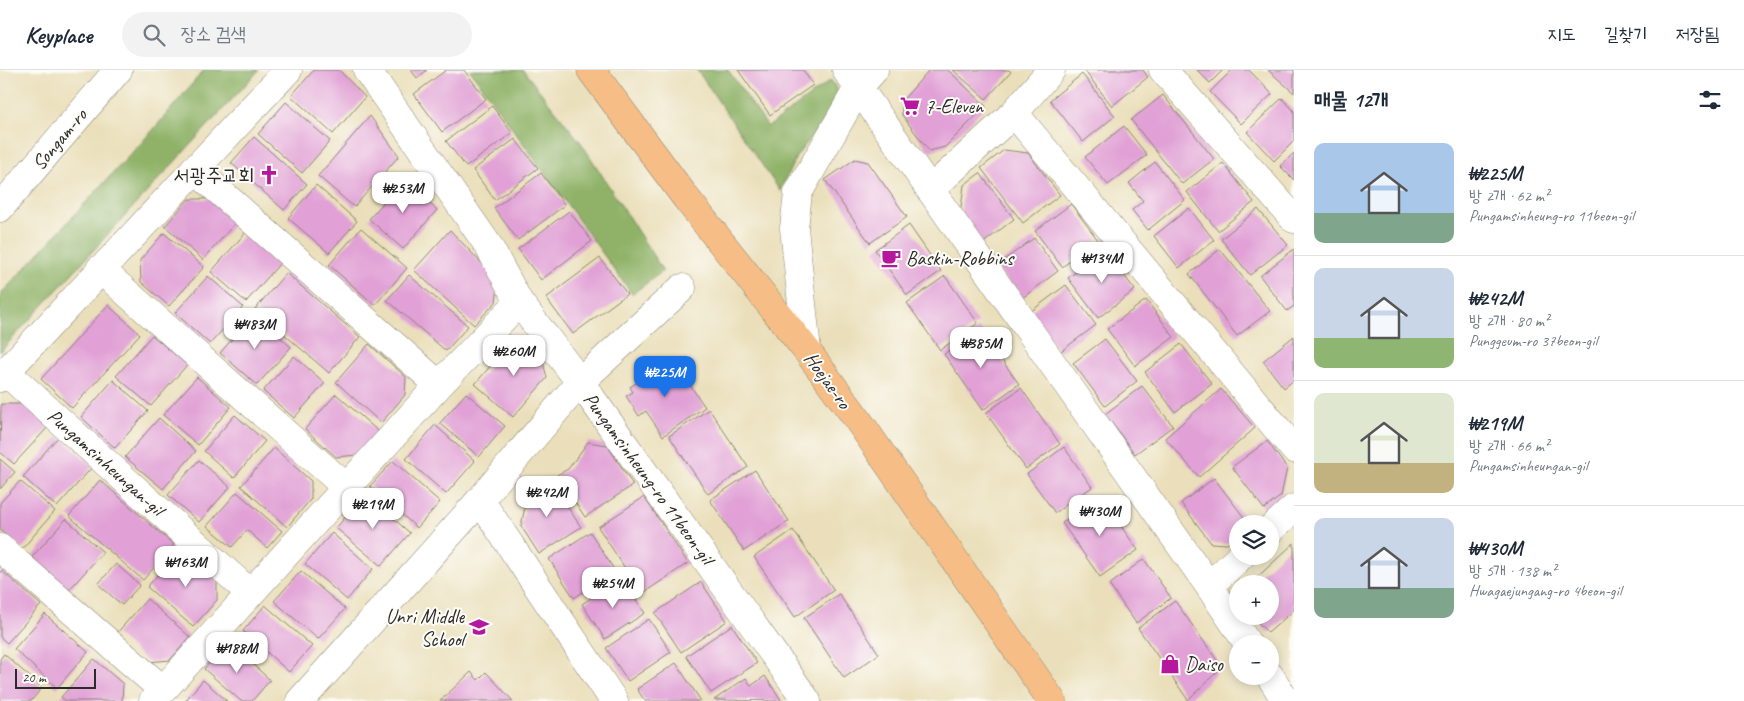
<!DOCTYPE html>
<html lang="ko">
<meta charset="utf-8">
<style>
:root{--surface:#fff;--page:#f2f2f3;--text:#1f2937;--muted:#747a83;--line:#e0e1e3;--accent:#1a73e8}
body{margin:0;font-family:Caveat,"Poor Story",sans-serif;background:var(--page);color:var(--text);height:100vh;display:flex;flex-direction:column;font-size:19px;white-space:nowrap}
*{box-sizing:border-box;margin:0}
p{font-size:16px;color:var(--muted)}
.icon{flex:none;width:28px;height:28px;fill:none;stroke:currentColor;stroke-width:2;stroke-linecap:round;stroke-linejoin:round}
.map{position:relative;flex:1;overflow:hidden}
.sheet{display:flex;flex-direction:column;background:var(--surface);width:450px}
.sheet>*{flex:none}
.fabs{position:absolute;left:1229px;top:445px;display:grid;gap:10px}
.fabs a{display:grid;place-items:center;width:50px;height:50px;border-radius:50%;background:var(--surface);box-shadow:0 2px 12px #0003;font-size:25px}
.scale{position:absolute;left:15px;bottom:12px;width:81px;box-sizing:border-box;padding-left:5px;border:2px solid #2b2b2b;border-top:0;font-size:14px;line-height:18px;white-space:nowrap;color:#2b2b2b;-webkit-text-stroke:4px #fdfcf7;paint-order:stroke}
.price{position:absolute;translate:-50% -42px;padding:0 11px;border-radius:10px;background:#fff;color:#222;font-size:16px;line-height:32px;filter:drop-shadow(0 1px 2px #0008)}
.price::after{content:'';position:absolute;left:50%;top:30px;width:15px;height:11px;margin-left:-8px;background:inherit;clip-path:polygon(0 0,100% 0,50% 100%)}
.price.selected{background:var(--accent);color:#fff}
ul{padding:0;list-style:none}
li{display:flex;align-items:center;gap:15px;height:125px;padding:0 20px}
li+li{border-top:1px solid var(--line)}
li span{display:grid;place-items:center;flex:none;width:140px;height:100px;border-radius:10px;color:#555}
li>.icon{margin-inline-start:auto}
span .icon{width:60px;height:60px;fill:#fffc;stroke-width:1}
li b{font-size:21px}
h2{display:flex;justify-content:space-between;align-items:center;height:60px;padding:0 20px;font-size:21px}
header{display:flex;align-items:center;gap:30px;box-sizing:border-box;height:70px;padding:0 25px;background:var(--surface);border-bottom:1px solid var(--line)}
header strong{font-size:24px}
nav{display:flex;gap:28px;margin-inline-start:auto;font-size:18px}
.search{width:350px;height:45px;background:var(--page);display:flex;align-items:center;gap:12px;box-sizing:border-box;padding:0 18px;border-radius:28px;color:var(--muted);font-size:19px}
main{display:flex;flex:1;min-height:0}
.map>svg:first-child{display:block}
</style>
<header>
<strong>Keyplace</strong>
<div class="search"><svg class="icon" aria-label="search" viewBox="0 0 24 24"><circle cx="10" cy="10" r="6"/><path d="M15 15l6 6"/></svg>장소 검색</div>
<nav><a>지도</a><a>길찾기</a><a>저장됨</a></nav>
</header>
<main>
<div class="map">
<svg width="1294" height="631" viewBox="0 0 1294 631">
<rect width="100%" height="100%" fill="#fdfcf7"/>
<filter id="ink" filterUnits="userSpaceOnUse"><feTurbulence type="fractalNoise" baseFrequency=".02" numOctaves="2"/><feDisplacementMap in="SourceGraphic" scale="10" xChannelSelector="R" yChannelSelector="G"/><feConvolveMatrix kernelMatrix="1 2 1 2 8 2 1 2 1" color-interpolation-filters="sRGB"/></filter>
<filter id="wash" filterUnits="userSpaceOnUse"><feTurbulence type="fractalNoise" baseFrequency=".0096" numOctaves="4" result="noise"/><feDisplacementMap in="SourceGraphic" scale="20" xChannelSelector="R" yChannelSelector="G"/><feGaussianBlur stdDeviation="1.12" result="paint"/><feColorMatrix in="noise" values="0 0 0 0 0 0 0 0 0 0 0 0 0 0 0 0 0 1.4 0 .05"/><feComposite in="paint" operator="in"/></filter>
<g filter="url(#wash)">
<rect width="100%" height="100%" fill="#eadfba"/>
<path fill="#8fb267" stroke="#5d6e49" d="M 204,0 L 259,0 L 0,282 L 0,225 L 153,60 Z
M 470,0 L 523,0 L 582,74 L 663,201 L 632,224 Z
M 697,0 L 728,0 L 768,57 L 831,10 L 841,27 L 796,87 L 780,121 Z"/>
<g id="blocks">
<path fill="#e1a1d6" d="M 314,0 L 339,0 L 365,27 L 333,64 L 291,26 Z
M 411,0 L 427,0 L 417,8 Z
M 446,0 L 464,0 L 486,29 L 442,62 L 414,24 Z
M 738,0 L 803,0 L 813,15 L 770,45 Z
M 929,0 L 948,0 L 986,36 L 945,77 L 929,81 L 902,45 L 902,31 Z
M 953,0 L 1009,0 L 1011,2 L 986,29 Z
M 1084,0 L 1143,0 L 1148,7 L 1112,36 Z
M 1197,0 L 1223,0 L 1210,13 Z
M 1232,0 L 1249,0 L 1272,24 L 1241,54 L 1210,22 Z
M 1268,0 L 1294,0 L 1294,23 Z
M 1082,4 L 1115,46 L 1083,72 L 1050,30 Z
M 1163,25 L 1214,89 L 1182,114 L 1131,50 Z
M 1282,28 L 1294,41 L 1294,71 L 1274,91 L 1247,62 Z
M 286,32 L 330,71 L 302,103 L 258,64 Z
M 492,36 L 512,63 L 466,97 L 446,71 Z
M 370,46 L 399,86 L 354,137 L 318,106 Z
M 1124,56 L 1147,85 L 1108,115 L 1085,87 Z
M 254,67 L 307,114 L 284,140 L 231,93 Z
M 515,69 L 538,98 L 495,130 L 473,100 Z
M 1004,80 L 1028,83 L 1060,125 L 1023,153 L 981,98 Z
M 1294,83 L 1294,110 L 1280,96 Z
M 855,89 L 868,92 L 907,147 L 870,173 L 825,110 Z
M 1155,92 L 1185,130 L 1148,160 L 1132,140 L 1143,131 L 1129,113 Z
M 1223,93 L 1254,132 L 1218,161 L 1187,122 Z
M 541,103 L 565,135 L 518,170 L 494,138 Z
M 980,103 L 1014,149 L 982,174 L 960,145 L 964,115 Z
M 403,110 L 437,140 L 403,179 L 369,149 Z
M 316,115 L 357,151 L 329,183 L 288,148 Z
M 189,129 L 212,129 L 237,151 L 203,190 L 165,156 Z
M 1071,134 L 1098,170 L 1062,197 L 1035,161 Z
M 1189,138 L 1214,170 L 1179,198 L 1154,166 Z
M 1258,139 L 1288,175 L 1250,205 L 1221,169 Z
M 569,141 L 592,171 L 541,210 L 518,179 Z
M 909,155 L 941,201 L 907,225 L 875,180 Z
M 361,158 L 407,198 L 375,235 L 329,195 Z
M 450,160 L 490,202 L 498,217 L 496,232 L 474,255 L 414,200 Z
M 247,161 L 282,191 L 246,232 L 211,202 Z
M 164,163 L 204,197 L 169,236 L 141,212 L 140,190 Z
M 1034,168 L 1058,201 L 1021,229 L 996,196 Z
M 1220,179 L 1270,241 L 1237,266 L 1189,204 Z
M 1294,179 L 1294,236 L 1287,241 L 1260,206 Z
M 1105,180 L 1135,220 L 1098,248 L 1068,208 Z
M 600,188 L 627,224 L 573,264 L 546,228 Z
M 286,203 L 360,267 L 329,303 L 255,239 Z
M 409,205 L 468,256 L 446,281 L 387,230 Z
M 208,206 L 243,237 L 210,274 L 175,243 Z
M 945,206 L 978,253 L 940,280 L 907,233 Z
M 1066,215 L 1096,255 L 1060,282 L 1030,242 Z
M 1146,230 L 1174,267 L 1135,296 L 1107,259 Z
M 108,235 L 140,264 L 72,338 L 41,309 Z
M 254,244 L 291,277 L 257,315 L 220,283 Z
M 979,258 L 1019,314 L 983,340 L 944,284 Z
M 152,265 L 187,295 L 151,336 L 116,306 Z
M 1294,266 L 1294,310 L 1284,318 L 1263,291 Z
M 1105,269 L 1137,311 L 1105,336 L 1073,293 Z
M 522,270 L 542,288 L 547,308 L 513,347 L 475,314 L 510,273 L 515,277 Z
M 369,274 L 406,307 L 405,325 L 381,353 L 336,312 Z
M 1181,274 L 1212,314 L 1175,342 L 1145,302 Z
M 294,286 L 325,313 L 294,348 L 263,321 Z
M 672,289 L 705,337 L 663,366 L 646,341 L 639,346 L 626,326 L 633,322 L 630,317 Z
M 197,307 L 231,337 L 198,375 L 163,345 Z
M 113,310 L 148,341 L 115,378 L 81,347 Z
M 1142,316 L 1173,356 L 1135,384 L 1105,344 Z
M 1021,318 L 1060,374 L 1026,399 L 986,343 Z
M 1221,319 L 1255,358 L 1199,407 L 1165,368 Z
M 466,323 L 505,356 L 479,387 L 440,353 Z
M 336,324 L 379,362 L 358,385 L 336,387 L 305,359 Z
M 1,334 L 24,334 L 49,356 L 14,394 L 0,382 Z
M 709,339 L 748,397 L 708,424 L 669,366 Z
M 235,345 L 265,371 L 234,408 L 204,381 Z
M 159,348 L 196,381 L 163,419 L 125,387 Z
M 435,355 L 475,391 L 446,424 L 406,389 Z
M 59,366 L 93,396 L 57,437 L 23,407 Z
M 1267,371 L 1287,398 L 1281,426 L 1264,439 L 1232,397 Z
M 588,372 L 607,375 L 633,415 L 585,447 L 557,405 L 568,399 Z
M 1064,377 L 1092,417 L 1055,443 L 1027,404 Z
M 274,378 L 311,411 L 311,429 L 287,457 L 241,416 Z
M 0,389 L 15,402 L 0,419 Z
M 199,390 L 230,417 L 199,452 L 168,425 Z
M 393,391 L 440,432 L 417,458 L 370,416 Z
M 755,400 L 789,451 L 744,481 L 710,430 Z
M 548,408 L 581,457 L 539,484 L 521,456 L 526,432 L 543,412 Z
M 1214,408 L 1249,454 L 1238,454 L 1238,466 L 1227,474 L 1211,473 L 1181,433 Z
M 100,410 L 174,475 L 143,510 L 69,446 Z
M 20,411 L 55,441 L 22,479 L 0,460 L 0,433 Z
M 237,422 L 282,461 L 267,478 L 247,460 L 232,477 L 207,456 Z
M 365,424 L 410,463 L 381,496 L 336,458 Z
M 1099,426 L 1138,480 L 1100,507 L 1062,453 Z
M 644,427 L 688,493 L 642,524 L 598,457 Z
M 66,449 L 103,482 L 69,520 L 32,487 Z
M 793,460 L 834,520 L 795,547 L 754,487 Z
M 590,462 L 615,501 L 574,528 L 549,489 Z
M 332,463 L 373,499 L 347,530 L 305,494 Z
M 1294,473 L 1294,540 L 1268,563 L 1252,546 L 1270,546 L 1270,514 L 1250,514 Z
M 180,479 L 217,512 L 217,530 L 193,557 L 147,517 Z
M 1144,489 L 1171,528 L 1136,553 L 1109,515 Z
M 116,494 L 140,515 L 122,535 L 98,514 Z
M 2,501 L 41,535 L 7,573 L 0,567 L 0,502 Z
M 301,501 L 345,539 L 318,569 L 274,531 Z
M 621,508 L 645,543 L 605,569 L 582,534 Z
M 701,512 L 727,551 L 681,582 L 655,543 Z
M 839,524 L 879,584 L 844,608 L 804,548 Z
M 147,529 L 190,567 L 170,590 L 148,592 L 116,564 Z
M 1175,531 L 1222,597 L 1188,630 L 1138,558 Z
M 265,535 L 312,576 L 289,602 L 243,561 Z
M 45,544 L 88,582 L 57,618 L 14,579 Z
M 649,549 L 671,582 L 628,611 L 606,578 Z
M 732,555 L 757,593 L 711,623 L 686,586 Z
M 228,572 L 270,610 L 252,631 L 241,631 L 204,599 Z
M 4,584 L 42,618 L 31,631 L 0,631 L 0,589 Z
M 94,589 L 123,614 L 122,631 L 66,631 L 61,627 Z
M 676,593 L 701,631 L 645,631 L 637,619 Z
M 471,602 L 478,610 L 486,602 L 513,631 L 440,631 Z
M 765,606 L 782,631 L 714,630 L 746,608 L 751,616 Z
M 203,610 L 227,631 L 185,631 Z"/>
</g>
</g>
<g filter="url(#ink)">
<use href="#blocks" fill-opacity="0" stroke="#8a8572" stroke-width="1"/>
<g fill="none" stroke-linecap="round" stroke-linejoin="round">
<defs>
<path id="minor" d="M 367,0 L 488,175 L 519,232 L 580,312 L 807,631
M 846,0 L 1209,516 L 1248,574
M 1163,0 L 1294,149
M 1014,43 L 1294,379
M 194,99 L 439,315
M 930,120 L 1014,43 L 1051,0
M 0,138 L 118,0
M 100,199 L 347,418
M 807,281 L 794,158 L 798,123 L 858,18 L 874,0
M 6,302 L 250,523
M 0,308 L 288,0
M 480,430 L 614,631
M 1270,460 L 1294,438
M 0,478 L 163,620
M 1209,516 L 1241,486
M 1270,606 L 1286,631
M 153,631 L 439,315 L 519,232
M 300,631 L 480,430 L 580,312 L 682,218"/>
<path id="major" d="M 591,0 L 686,128 L 807,281 L 858,350 L 1052,631"/>
</defs>
<use href="#minor" stroke="#8a8572" stroke-width="29"/>
<use href="#major" stroke="#8a8572" stroke-width="29"/>
<use href="#minor" stroke="#fff" stroke-width="28"/>
<use href="#major" stroke="#f6be86" stroke-width="28"/>
</g>
</g>
<defs>
<symbol id="supermarket-bare" viewBox="-9 -9 18 18"><path d="M-6-5.5h2.5l.6 2H6L4.5 2H-2.5L-4.4-4H-6ZM-1.5 3.2a1.3 1.3 0 1 0 .1 0ZM3 3.2a1.3 1.3 0 1 0 .1 0Z" fill="#b5179e" stroke="#fdfcf7" stroke-width="2.5" paint-order="stroke"/></symbol>
<symbol id="church-bare" viewBox="-9 -9 18 18"><path d="M-1.2-6h2.4v3.5h3.3v2.4h-3.3V6h-2.4V-.1h-3.3v-2.4h3.3Z" fill="#b5179e" stroke="#fdfcf7" stroke-width="2.5" paint-order="stroke"/></symbol>
<symbol id="cafe-bare" viewBox="-9 -9 18 18"><path d="M-5.5-4.5H6V0H3Q3 3.5 0 3.5H-2.5Q-5.5 3.5-5.5 0ZM3-3.2v2h1.7v-2ZM-6 4.5H4V6H-6Z" fill="#b5179e" stroke="#fdfcf7" stroke-width="2.5" paint-order="stroke"/></symbol>
<symbol id="school-bare" viewBox="-9 -9 18 18"><path d="M0-5L7-2L0 1L-7-2ZM-4 1L0 2.5L4 1V4Q0 6-4 4Z" fill="#b5179e" stroke="#fdfcf7" stroke-width="2.5" paint-order="stroke"/></symbol>
<symbol id="shop-bare" viewBox="-9 -9 18 18"><path d="M-5-2.5h2.3a2.7 3.5 0 0 1 5.4 0H5L5.5 6h-11ZM-1.5-2.5h3a1.5 2.3 0 0 0-3 0Z" fill="#b5179e" stroke="#fdfcf7" stroke-width="2.5" paint-order="stroke"/></symbol>
</defs>
<g fill-rule="evenodd">
<use href="#supermarket-bare" x="896" y="22" width="28" height="28"/>
<use href="#church-bare" x="255" y="91" width="28" height="28"/>
<use href="#cafe-bare" x="877" y="174" width="28" height="28"/>
<use href="#school-bare" x="465" y="543" width="28" height="28"/>
<use href="#shop-bare" x="1156" y="580" width="28" height="28"/>
</g>
<g text-anchor="middle" stroke-width="4" stroke-linejoin="round" paint-order="stroke">
<g font-size="20" fill="#2b2b2b" stroke="#fdfcf7" text-anchor="start">
<text x="925" y="43">7-Eleven</text>
<text x="254" y="112" text-anchor="end">서광주교회</text>
<text x="906" y="195">Baskin-Robbins</text>
<text x="464" y="553" text-anchor="end">Unri Middle<tspan x="464" dy="23">School</tspan></text>
<text x="1185" y="601">Daiso</text>
</g>
<g font-size="20" fill="#2b2b2b" stroke="#fdfcf7">
<text transform="translate(59 69) rotate(-50)" y="7">Songam-ro</text>
<text transform="translate(828 310) rotate(54)" y="7">Hoejae-ro</text>
<text transform="translate(106 392) rotate(42)" y="7">Pungamsinheungan-gil</text>
<text transform="translate(649 408) rotate(54)" y="7">Pungamsinheung-ro 11beon-gil</text>
</g>
</g>
</svg>
<div class="fabs">
<a><svg class="icon" aria-label="layers" viewBox="0 0 24 24"><path d="M12 4l9 5-9 5-9-5zM3 14l9 5 9-5"/></svg></a>
<a>+</a>
<a>−</a>
</div>
<div class="scale">20 m</div>
<b class="price" style="left:403px;top:144px">₩253M</b>
<b class="price" style="left:1102px;top:214px">₩134M</b>
<b class="price" style="left:255px;top:280px">₩483M</b>
<b class="price" style="left:981px;top:299px">₩385M</b>
<b class="price" style="left:514px;top:307px">₩260M</b>
<b class="price selected" style="left:665px;top:328px">₩225M</b>
<b class="price" style="left:547px;top:448px">₩242M</b>
<b class="price" style="left:373px;top:460px">₩219M</b>
<b class="price" style="left:1100px;top:467px">₩430M</b>
<b class="price" style="left:186px;top:518px">₩163M</b>
<b class="price" style="left:613px;top:539px">₩254M</b>
<b class="price" style="left:237px;top:604px">₩188M</b>
</div>
<section class="sheet">
<h2>매물 12개<svg class="icon" aria-label="filters" viewBox="0 0 24 24"><path d="M4 7h16M4 17h16"/><circle cx="9" cy="7" r="2"/><circle cx="15" cy="17" r="2"/></svg></h2>
<ul>
<li><span style="background:linear-gradient(#a9c7e8 70%,#7fa58c 0)"><svg class="icon" aria-label="home" viewBox="0 0 24 24"><path d="M3 11l9-7 9 7M6 9v11h12V9"/></svg></span><div><b>₩225M</b><p>방 2개 · 62 m²</p><p>Pungamsinheung-ro 11beon-gil</p></div></li>
<li><span style="background:linear-gradient(#c9d6e8 70%,#8fb573 0)"><svg class="icon" aria-label="home" viewBox="0 0 24 24"><path d="M3 11l9-7 9 7M6 9v11h12V9"/></svg></span><div><b>₩242M</b><p>방 2개 · 80 m²</p><p>Punggeum-ro 37beon-gil</p></div></li>
<li><span style="background:linear-gradient(#dfe7d0 70%,#c2b280 0)"><svg class="icon" aria-label="home" viewBox="0 0 24 24"><path d="M3 11l9-7 9 7M6 9v11h12V9"/></svg></span><div><b>₩219M</b><p>방 2개 · 66 m²</p><p>Pungamsinheungan-gil</p></div></li>
<li><span style="background:linear-gradient(#c9d6e8 70%,#7fa58c 0)"><svg class="icon" aria-label="home" viewBox="0 0 24 24"><path d="M3 11l9-7 9 7M6 9v11h12V9"/></svg></span><div><b>₩430M</b><p>방 5개 · 138 m²</p><p>Hwagaejungang-ro 4beon-gil</p></div></li>
</ul>
</section>
</main>
